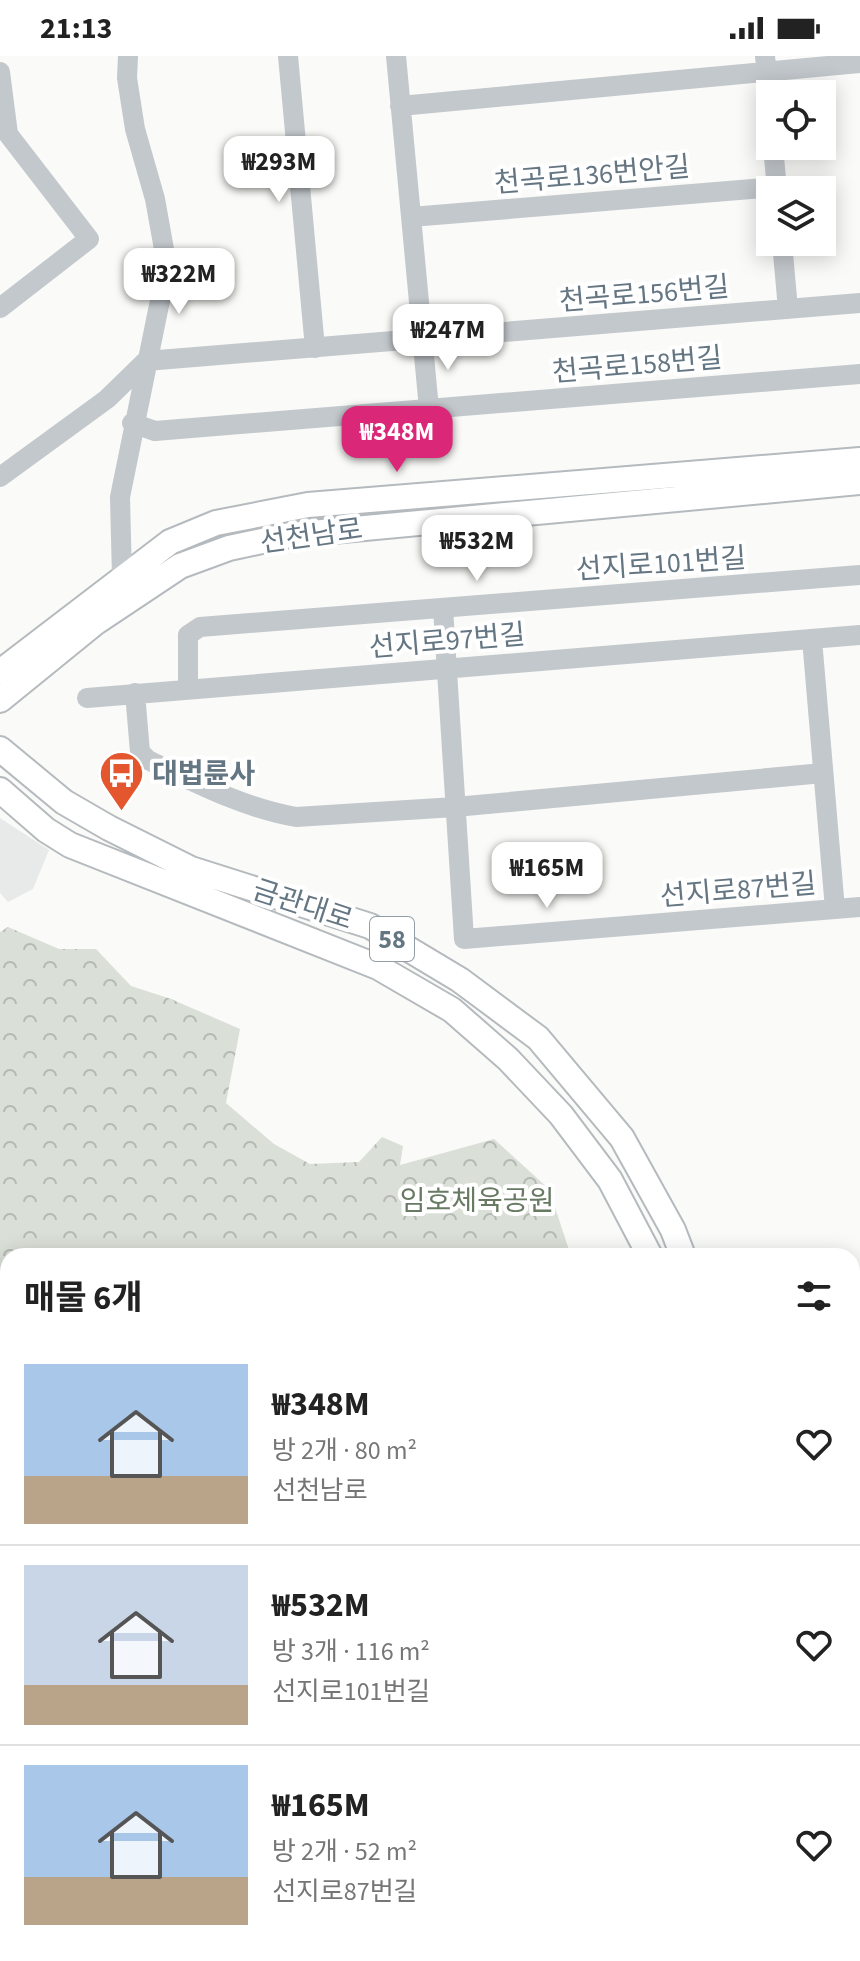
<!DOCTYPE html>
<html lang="ko">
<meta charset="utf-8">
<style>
:root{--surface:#fff;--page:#f6f6f6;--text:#222;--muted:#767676;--line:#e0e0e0;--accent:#db2777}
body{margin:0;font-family:"Source Sans 3","Noto Sans KR",sans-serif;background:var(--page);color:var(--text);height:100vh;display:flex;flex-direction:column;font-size:30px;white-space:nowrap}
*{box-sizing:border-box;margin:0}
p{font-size:26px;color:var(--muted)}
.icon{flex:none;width:44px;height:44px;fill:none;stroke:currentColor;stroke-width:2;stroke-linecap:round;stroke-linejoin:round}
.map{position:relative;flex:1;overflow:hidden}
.drawer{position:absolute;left:0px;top:1192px;width:860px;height:714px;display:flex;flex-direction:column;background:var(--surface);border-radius:24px 24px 0 0;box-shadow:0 4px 20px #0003}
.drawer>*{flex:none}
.fabs{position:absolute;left:756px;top:24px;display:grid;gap:16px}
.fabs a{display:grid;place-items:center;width:80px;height:80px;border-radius:0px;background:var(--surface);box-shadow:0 4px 20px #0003;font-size:40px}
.price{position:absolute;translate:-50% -68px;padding:0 18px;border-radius:16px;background:#fff;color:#222;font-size:26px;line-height:52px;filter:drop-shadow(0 2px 4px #0008)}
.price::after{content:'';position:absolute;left:50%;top:48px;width:24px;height:18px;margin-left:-12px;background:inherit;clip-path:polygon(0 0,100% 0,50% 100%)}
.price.on{background:var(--accent);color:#fff}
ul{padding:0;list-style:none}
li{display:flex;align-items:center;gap:24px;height:200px;padding:0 24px}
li+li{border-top:2px solid var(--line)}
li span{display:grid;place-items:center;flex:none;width:224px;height:160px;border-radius:0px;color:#555}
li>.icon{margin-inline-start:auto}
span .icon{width:96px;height:96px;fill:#fffc;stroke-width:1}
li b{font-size:34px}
h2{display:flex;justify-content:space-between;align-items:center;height:96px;padding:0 24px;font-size:34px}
.status{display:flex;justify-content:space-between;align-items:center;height:56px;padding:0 40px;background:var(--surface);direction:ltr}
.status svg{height:22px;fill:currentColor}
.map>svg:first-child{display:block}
</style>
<div class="status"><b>21:13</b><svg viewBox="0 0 49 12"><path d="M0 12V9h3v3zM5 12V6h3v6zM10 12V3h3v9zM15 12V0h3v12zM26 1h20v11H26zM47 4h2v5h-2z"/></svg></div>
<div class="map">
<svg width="860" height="1905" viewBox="0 0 860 1905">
<defs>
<pattern id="forest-crowns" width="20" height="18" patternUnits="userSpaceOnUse" patternTransform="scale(2)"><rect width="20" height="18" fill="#dadfd7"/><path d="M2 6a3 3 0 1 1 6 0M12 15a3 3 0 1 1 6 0" fill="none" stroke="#b4b9b4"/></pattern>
</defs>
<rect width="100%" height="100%" fill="#fafaf8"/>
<path fill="#e8e9e9" d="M 0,762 L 49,794 L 33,833 L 8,846 L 0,837 Z"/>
<path fill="url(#forest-crowns)" d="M 8,871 L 59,893 L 96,893 L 131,930 L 171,943 L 240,973 L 226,1047 L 274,1088 L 310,1108 L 359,1106 L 382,1081 L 403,1090 L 400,1109 L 494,1083 L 549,1133 L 571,1200 L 8,1200 L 8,1898 L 278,1898 L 279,1905 L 0,1905 L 0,876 Z"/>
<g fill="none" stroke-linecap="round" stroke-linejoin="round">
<defs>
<path id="major" d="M 0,616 L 170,486 L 216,467 L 308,449 L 860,404
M 0,644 L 96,566 L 180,510 L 229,492 L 290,479 L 860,426
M 0,693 L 64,746 L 109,772 L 191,813 L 370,870 L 460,924 L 538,982 L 622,1082 L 673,1174 L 683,1200
M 0,734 L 46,774 L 70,789 L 378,911 L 452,954 L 508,1003 L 561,1059 L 610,1124 L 650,1200
M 852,1629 L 860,1649
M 852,1717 L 860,1736"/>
</defs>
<use href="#major" stroke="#b5babe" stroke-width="28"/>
<path stroke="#c3c8cc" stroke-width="20" d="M 288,0 L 315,292
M 396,0 L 429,353
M 765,0 L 770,52
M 0,16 L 8,78 L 89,183 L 0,252
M 400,50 L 860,7
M 773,90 L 777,134
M 411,161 L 777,131
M 782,186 L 788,253
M 132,367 L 155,375 L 860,318
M 0,421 L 107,343 L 146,305 L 860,247
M 122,522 L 120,441 L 167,210 L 155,143 L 135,73 L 127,22 L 128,0
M 443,552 L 464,883 L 860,851
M 812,583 L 835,853
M 188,633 L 188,579 L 200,571 L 860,519
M 135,637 L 140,696 L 148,704 C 196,727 244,752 296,761 L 455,751 L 823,717
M 87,642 L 860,579
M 852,1463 L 860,1464
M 692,1898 L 698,1905"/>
<use href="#major" stroke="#fff" stroke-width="24"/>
</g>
<defs>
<symbol id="bus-pin" viewBox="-11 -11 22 30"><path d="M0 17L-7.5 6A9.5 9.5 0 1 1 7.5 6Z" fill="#e4572e" stroke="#fff"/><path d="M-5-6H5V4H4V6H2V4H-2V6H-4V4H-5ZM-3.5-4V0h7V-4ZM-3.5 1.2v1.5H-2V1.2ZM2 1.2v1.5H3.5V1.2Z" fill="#fff"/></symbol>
</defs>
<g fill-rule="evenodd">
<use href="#bus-pin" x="96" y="692" width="51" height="69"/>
</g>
<g text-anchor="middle" stroke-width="8" stroke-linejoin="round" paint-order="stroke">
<rect fill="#fff" stroke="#939fa8" stroke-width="2" x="370" y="861" width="44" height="44" rx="6"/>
<g font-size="26" font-weight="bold" fill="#657683">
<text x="392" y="892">58</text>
</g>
<g font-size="28" fill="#657683" stroke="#fff">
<text transform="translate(592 118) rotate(-5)" y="10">천곡로136번안길</text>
<text transform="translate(644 237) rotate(-5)" y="10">천곡로156번길</text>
<text transform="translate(637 308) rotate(-5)" y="10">천곡로158번길</text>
<text transform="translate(311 479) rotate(-8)" y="10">선천남로</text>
<text transform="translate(661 507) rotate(-4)" y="10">선지로101번길</text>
<text transform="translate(447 584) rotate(-5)" y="10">선지로97번길</text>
<text transform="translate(738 833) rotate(-5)" y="10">선지로87번길</text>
<text transform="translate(303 848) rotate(18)" y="10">금관대로</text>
</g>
<g font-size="28" font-weight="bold" fill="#657683" stroke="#fff" text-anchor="start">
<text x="152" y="727">대법륜사</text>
</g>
<g font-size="28" fill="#687a64" stroke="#fff">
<text x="477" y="1154">임호체육공원</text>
</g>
</g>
</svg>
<div class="fabs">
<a><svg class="icon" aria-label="locate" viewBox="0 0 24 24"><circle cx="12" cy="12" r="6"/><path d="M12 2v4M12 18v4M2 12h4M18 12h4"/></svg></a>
<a><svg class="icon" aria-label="layers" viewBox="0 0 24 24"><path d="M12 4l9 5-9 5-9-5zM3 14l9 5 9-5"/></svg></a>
</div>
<b class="price" style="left:279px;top:148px">₩293M</b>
<b class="price" style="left:179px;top:260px">₩322M</b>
<b class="price" style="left:448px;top:316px">₩247M</b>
<b class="price on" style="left:397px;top:418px">₩348M</b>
<b class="price" style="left:477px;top:527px">₩532M</b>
<b class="price" style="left:547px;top:854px">₩165M</b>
<section class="drawer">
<h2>매물 6개<svg class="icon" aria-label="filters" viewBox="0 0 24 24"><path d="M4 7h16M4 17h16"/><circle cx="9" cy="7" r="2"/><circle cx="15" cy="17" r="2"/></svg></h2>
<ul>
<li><span style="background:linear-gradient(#a9c7e8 70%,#b9a48a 0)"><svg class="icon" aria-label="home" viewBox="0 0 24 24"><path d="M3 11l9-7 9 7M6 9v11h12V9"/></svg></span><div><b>₩348M</b><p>방 2개 · 80 m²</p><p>선천남로</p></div><svg class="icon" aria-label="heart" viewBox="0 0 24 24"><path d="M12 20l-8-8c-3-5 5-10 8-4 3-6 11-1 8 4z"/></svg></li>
<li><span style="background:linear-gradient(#c9d6e8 75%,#b9a48a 0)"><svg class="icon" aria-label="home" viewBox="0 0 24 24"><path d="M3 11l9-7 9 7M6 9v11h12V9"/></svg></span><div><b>₩532M</b><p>방 3개 · 116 m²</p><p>선지로101번길</p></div><svg class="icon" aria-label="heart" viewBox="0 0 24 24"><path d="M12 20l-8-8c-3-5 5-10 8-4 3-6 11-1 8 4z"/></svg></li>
<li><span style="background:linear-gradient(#a9c7e8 70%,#b9a48a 0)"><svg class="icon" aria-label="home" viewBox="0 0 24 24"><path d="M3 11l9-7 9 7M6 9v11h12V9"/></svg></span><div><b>₩165M</b><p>방 2개 · 52 m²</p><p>선지로87번길</p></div><svg class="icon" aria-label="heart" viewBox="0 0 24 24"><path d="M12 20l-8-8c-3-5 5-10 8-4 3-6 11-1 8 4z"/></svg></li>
</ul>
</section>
</div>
